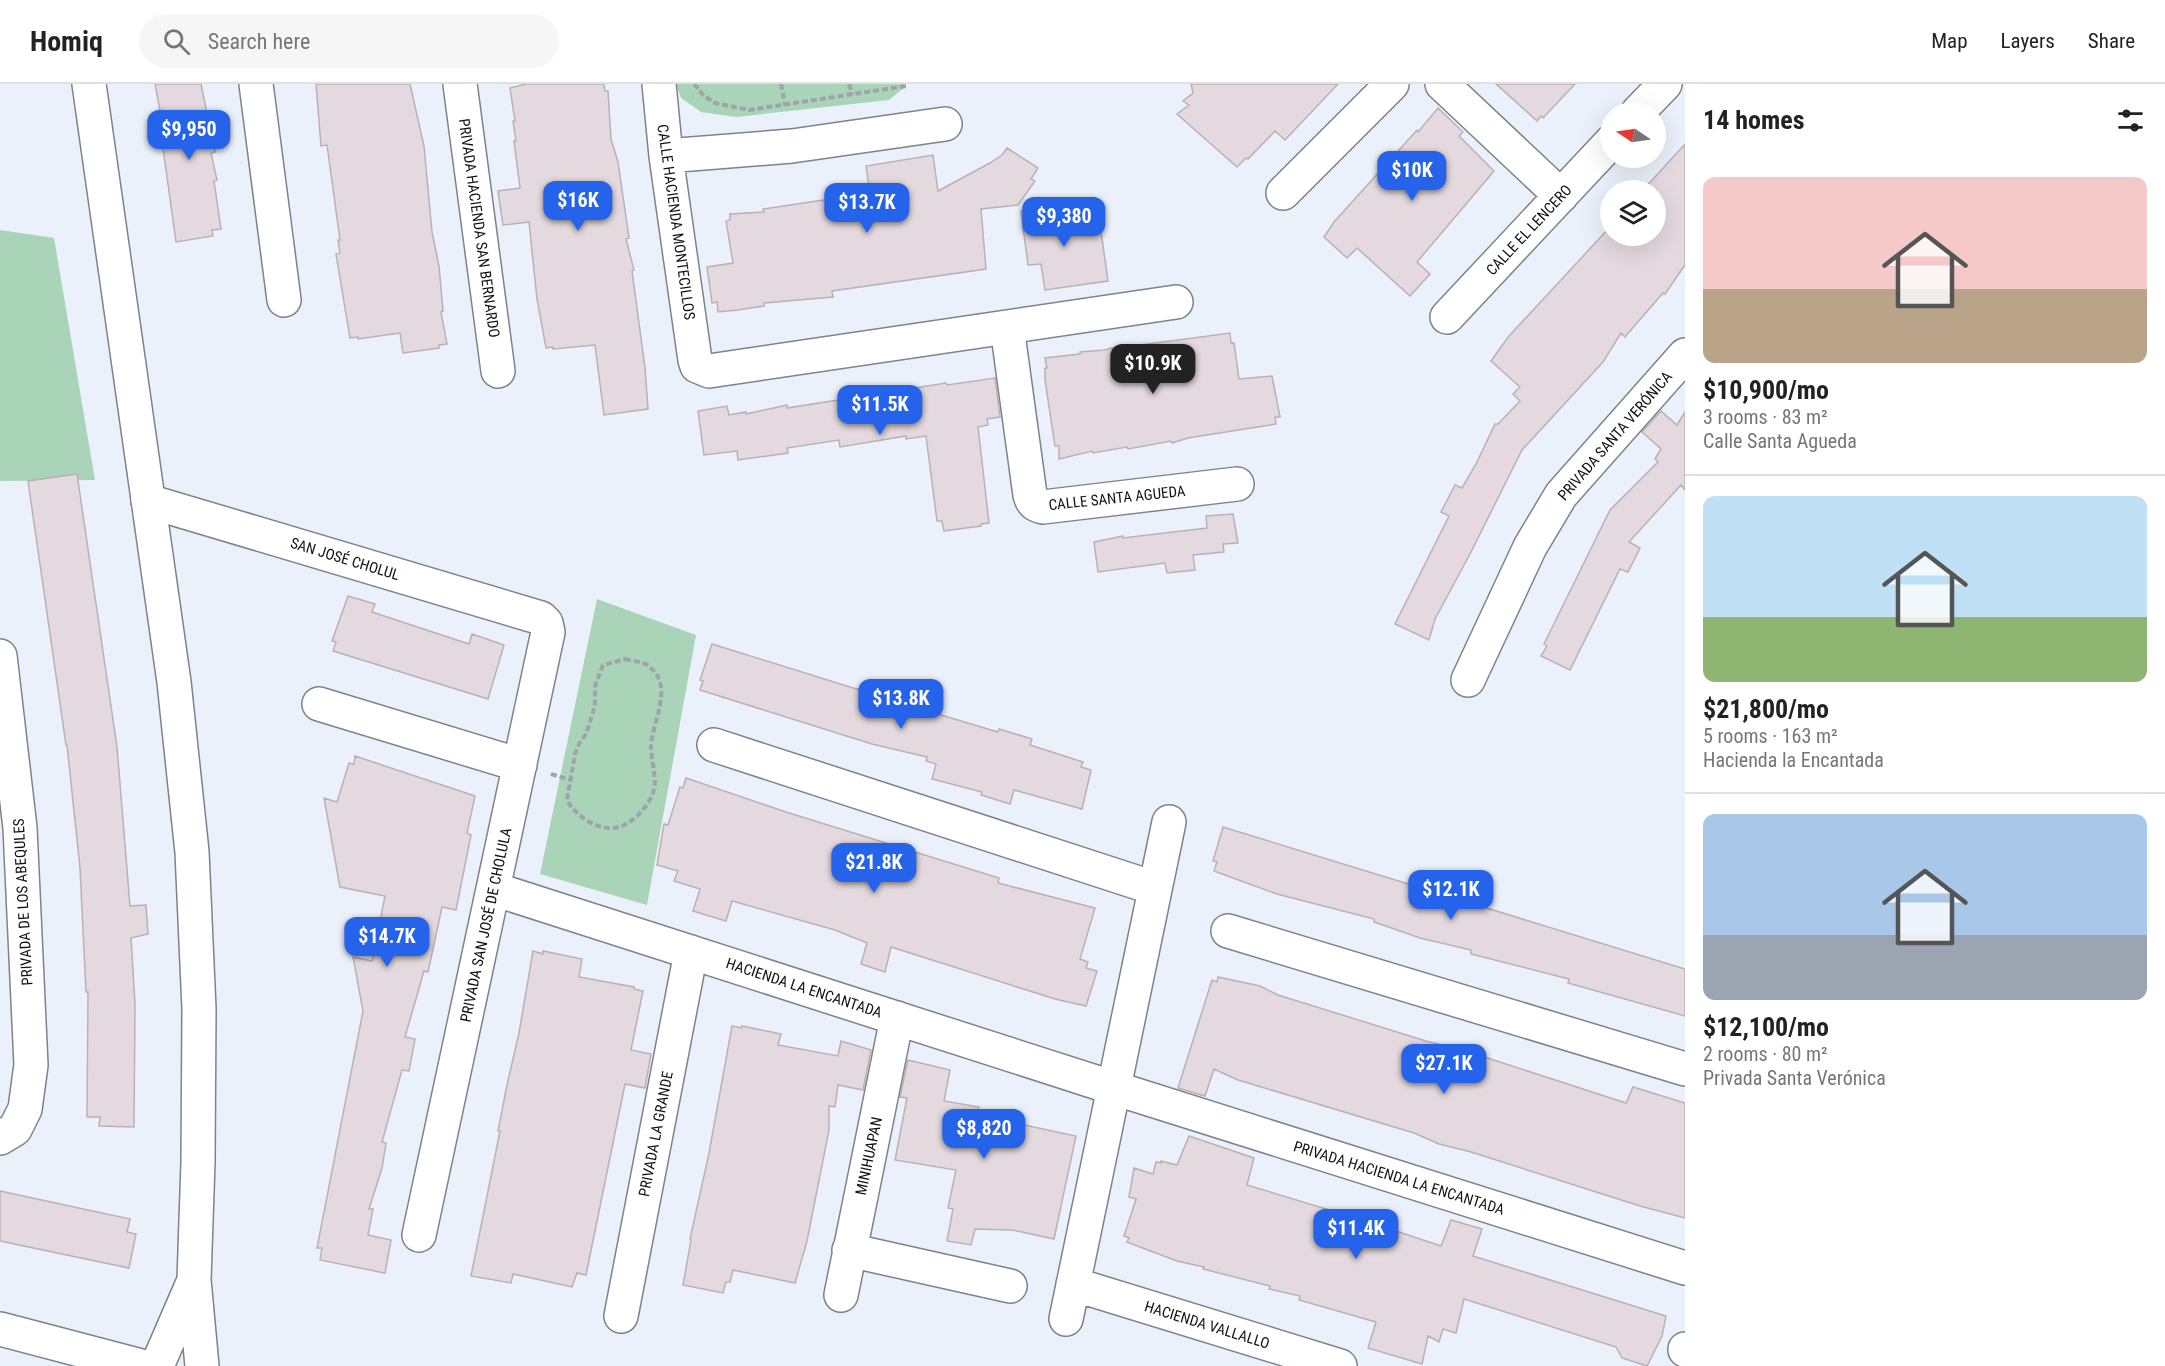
<!DOCTYPE html>
<meta charset="utf-8">
<style>
:root{--surface:#fff;--page:#f6f6f6;--text:#222;--muted:#767676;--line:#e0e0e0;--accent:#2563eb}
body{margin:0;font-family:"Roboto Condensed",sans-serif;background:var(--page);color:var(--text);height:100vh;display:flex;flex-direction:column;font-size:22px;white-space:nowrap}
*{box-sizing:border-box;margin:0}
p{font-size:20px;color:var(--muted)}
.icon{flex:none;width:33px;height:33px;fill:none;stroke:currentColor;stroke-width:2;stroke-linecap:round;stroke-linejoin:round}
.map{position:relative;flex:1;overflow:hidden}
.side{display:flex;flex-direction:column;background:var(--surface);width:480px}
.side>*{flex:none}
.needle{width:39px;rotate:283deg}
.tools{position:absolute;left:1600px;top:18px;display:grid;gap:12px}
.tools a{display:grid;place-items:center;width:66px;height:66px;border-radius:50%;background:var(--surface);box-shadow:0 6px 24px #0002;font-size:30px}
.price{position:absolute;translate:-50% -51px;padding:0 14px;border-radius:12px;background:var(--accent);color:#fff;font-size:20px;line-height:39px;filter:drop-shadow(0 2px 3px #0008)}
.price::after{content:'';position:absolute;left:50%;top:36px;width:18px;height:14px;margin-left:-9px;background:inherit;clip-path:polygon(0 0,100% 0,50% 100%)}
.price.current{background:#222;color:#fff}
ul{padding:0;list-style:none}
li{display:grid;align-content:center;gap:12px;height:318px;padding:0 18px}
li+li{border-top:2px solid var(--line)}
li span{display:grid;place-items:center;height:186px;border-radius:12px;color:#555}
li>.icon{margin-inline-start:auto}
span .icon{width:108px;height:108px;fill:#fffc;stroke-width:1}
li b{font-size:26px}
h2{display:flex;justify-content:space-between;align-items:center;height:72px;padding:0 18px;font-size:26px}
header{display:flex;align-items:center;gap:36px;box-sizing:border-box;height:84px;padding:0 30px;background:var(--surface);border-bottom:2px solid var(--line)}
header strong{font-size:28px}
nav{display:flex;gap:33px;margin-inline-start:auto;font-size:21px}
.search{width:420px;height:54px;background:var(--page);display:flex;align-items:center;gap:15px;box-sizing:border-box;padding:0 21px;border-radius:33px;color:var(--muted);font-size:22px}
main{display:flex;flex:1;min-height:0}
.map>svg:first-child{display:block}
</style>
<header>
<strong>Homiq</strong>
<div class="search"><svg class="icon" aria-label="search" viewBox="0 0 24 24"><circle cx="10" cy="10" r="6"/><path d="M15 15l6 6"/></svg>Search here</div>
<nav><a>Map</a><a>Layers</a><a>Share</a></nav>
</header>
<main>
<div class="map">
<svg width="1685" height="1282" viewBox="0 0 1685 1282">
<rect width="100%" height="100%" fill="#ebf1fa"/>
<path fill="#a9d4b7" d="M 676,0 L 903,0 L 906,2 L 889,16 L 736,33 L 701,28 L 681,14 Z
M 0,146 L 54,154 L 95,396 L 0,397 Z
M 597,515 L 696,551 L 647,821 L 540,790 Z"/>
<path fill="#e3d9de" stroke="#bab0b5" stroke-width="1.5" d="M 155,0 L 201,0 L 215,68 L 211,69 L 217,96 L 214,97 L 221,145 L 212,146 L 213,152 L 176,158 L 163,64 L 167,64 Z
M 316,0 L 410,0 L 424,62 L 432,148 L 439,182 L 443,227 L 441,228 L 447,260 L 439,261 L 439,264 L 403,269 L 400,249 L 358,255 L 358,253 L 350,254 L 336,170 L 340,169 L 338,156 L 340,156 L 327,61 L 321,62 Z
M 526,0 L 604,0 L 605,7 L 608,7 L 611,55 L 618,78 L 629,154 L 626,155 L 634,186 L 632,187 L 645,284 L 648,325 L 604,331 L 595,261 L 553,265 L 553,263 L 546,264 L 537,215 L 529,138 L 503,141 L 498,107 L 520,104 L 514,57 L 516,57 L 513,37 L 515,37 L 510,4 Z
M 1191,0 L 1338,0 L 1285,56 L 1275,47 L 1248,75 L 1246,74 L 1237,83 L 1177,30 L 1189,21 L 1183,17 L 1193,9 Z
M 1496,0 L 1575,0 L 1543,34 L 1541,32 L 1537,37 Z
M 1438,24 L 1463,48 L 1459,52 L 1494,87 L 1417,178 L 1430,190 L 1410,212 L 1357,164 L 1347,174 L 1324,153 L 1334,138 L 1417,46 L 1418,48 Z
M 1685,60 L 1685,181 L 1665,210 L 1663,209 L 1625,253 L 1621,249 L 1603,278 L 1522,366 L 1470,470 L 1435,535 L 1429,556 L 1395,540 L 1449,432 L 1441,428 L 1455,401 L 1462,404 L 1476,380 L 1495,340 L 1498,340 L 1520,317 L 1513,310 L 1520,303 L 1491,277 L 1509,252 L 1611,142 L 1611,152 L 1656,152 L 1656,106 L 1643,106 Z
M 1007,64 L 1038,84 L 1031,95 L 1035,97 L 1018,121 L 981,125 L 986,185 L 832,207 L 833,213 L 764,219 L 764,222 L 738,226 L 718,228 L 717,218 L 712,219 L 707,183 L 733,179 L 726,137 L 730,136 L 730,130 L 764,128 L 763,125 L 870,109 L 866,82 L 933,71 L 938,107 L 990,79 L 1002,71 Z
M 1067,122 L 1070,137 L 1099,133 L 1108,197 L 1045,206 L 1041,180 L 1028,181 L 1021,127 Z
M 1230,249 L 1231,259 L 1234,259 L 1239,295 L 1272,292 L 1280,333 L 1275,333 L 1276,340 L 1188,354 L 1172,359 L 1171,357 L 1128,365 L 1127,363 L 1093,369 L 1092,367 L 1059,375 L 1059,362 L 1055,362 L 1045,296 L 1045,284 L 1047,284 L 1045,274 L 1080,270 L 1080,268 L 1104,266 L 1124,261 L 1125,263 Z
M 995,294 L 1000,333 L 987,335 L 988,341 L 978,343 L 989,439 L 981,440 L 981,442 L 944,447 L 942,437 L 937,437 L 926,352 L 906,355 L 906,352 L 840,363 L 839,356 L 787,364 L 788,369 L 738,376 L 737,367 L 704,371 L 698,327 L 727,322 L 729,331 L 746,328 L 746,330 L 787,321 L 787,324 L 946,299 L 947,301 Z
M 1661,327 L 1677,341 L 1685,328 L 1685,406 L 1681,401 L 1629,458 L 1640,464 L 1628,488 L 1620,485 L 1570,586 L 1541,572 L 1547,562 L 1544,560 L 1610,426 L 1658,378 L 1655,375 L 1661,365 L 1642,348 Z
M 77,390 L 117,663 L 130,822 L 146,821 L 148,850 L 131,854 L 135,920 L 134,1043 L 99,1042 L 100,1033 L 87,1033 L 88,908 L 86,908 L 80,784 L 67,661 L 66,661 L 28,397 Z
M 1233,430 L 1238,459 L 1223,460 L 1224,468 L 1193,471 L 1195,486 L 1167,489 L 1165,479 L 1098,488 L 1094,458 L 1123,452 L 1123,454 L 1207,444 L 1206,432 Z
M 348,512 L 375,520 L 372,528 L 469,560 L 472,550 L 504,561 L 488,615 L 333,567 L 336,558 L 332,557 Z
M 712,560 L 911,622 L 998,648 L 999,645 L 1032,655 L 1030,661 L 1083,678 L 1081,683 L 1091,686 L 1082,725 L 1014,706 L 1010,720 L 981,711 L 982,708 L 932,695 L 936,680 L 926,677 L 927,673 L 872,660 L 700,606 L 703,597 L 700,596 Z
M 355,672 L 475,712 L 467,749 L 471,751 L 456,826 L 442,823 L 428,888 L 424,887 L 405,953 L 415,955 L 409,987 L 402,986 L 382,1058 L 386,1059 L 382,1084 L 369,1125 L 373,1125 L 368,1151 L 391,1156 L 385,1189 L 320,1176 L 322,1164 L 317,1164 L 363,927 L 353,873 L 372,877 L 385,812 L 340,803 L 324,714 L 337,718 L 349,679 L 354,680 Z
M 686,694 L 786,728 L 999,794 L 998,799 L 1095,824 L 1080,875 L 1088,878 L 1086,884 L 1097,887 L 1086,922 L 1055,915 L 891,863 L 885,888 L 861,880 L 867,859 L 835,846 L 732,817 L 726,837 L 693,827 L 700,805 L 674,797 L 678,787 L 657,781 L 664,740 L 668,741 L 680,703 L 683,704 Z
M 1223,743 L 1685,885 L 1685,932 L 1568,899 L 1569,895 L 1471,870 L 1471,866 L 1420,854 L 1374,838 L 1374,835 L 1277,810 L 1214,787 L 1217,778 L 1213,777 Z
M 533,867 L 543,870 L 543,867 L 582,875 L 579,893 L 634,903 L 634,905 L 643,907 L 631,966 L 651,970 L 645,1004 L 625,1000 L 586,1191 L 577,1189 L 572,1203 L 513,1190 L 511,1199 L 471,1192 L 500,1047 L 498,1047 L 507,1001 L 519,949 Z
M 1218,893 L 1260,902 L 1278,911 L 1426,957 L 1466,967 L 1626,1019 L 1633,1003 L 1685,1019 L 1685,1134 L 1640,1122 L 1471,1068 L 1439,1060 L 1414,1049 L 1238,996 L 1214,985 L 1205,1012 L 1178,1004 L 1212,896 L 1217,898 Z
M 732,942 L 742,944 L 742,942 L 781,950 L 778,961 L 838,972 L 841,957 L 871,966 L 863,1006 L 838,1001 L 835,1023 L 829,1022 L 829,1046 L 807,1157 L 795,1199 L 733,1186 L 730,1198 L 726,1198 L 723,1209 L 683,1201 L 691,1156 L 690,1155 L 709,1069 Z
M 908,976 L 950,986 L 944,1017 L 979,1023 L 978,1026 L 1010,1034 L 1010,1038 L 1076,1052 L 1054,1155 L 1012,1146 L 975,1145 L 971,1161 L 947,1157 L 953,1125 L 948,1124 L 956,1086 L 895,1076 L 907,1014 L 900,1013 Z
M 1189,1052 L 1254,1074 L 1247,1101 L 1369,1138 L 1441,1162 L 1451,1136 L 1482,1145 L 1473,1172 L 1666,1232 L 1662,1252 L 1647,1282 L 1622,1274 L 1616,1263 L 1464,1215 L 1456,1249 L 1443,1245 L 1439,1258 L 1428,1252 L 1422,1280 L 1368,1264 L 1376,1238 L 1299,1216 L 1300,1212 L 1269,1205 L 1270,1202 L 1203,1185 L 1204,1183 L 1177,1177 L 1127,1158 L 1129,1154 L 1124,1152 L 1136,1115 L 1129,1113 L 1134,1084 L 1153,1090 L 1156,1078 L 1161,1079 L 1161,1077 L 1177,1081 Z
M 0,1107 L 130,1135 L 127,1148 L 136,1150 L 129,1184 L 0,1157 Z"/>
<g fill="none" stroke-linecap="round" stroke-linejoin="round">
<defs>
<path id="street" d="M 256,0 L 284,216
M 460,0 L 498,287
M 659,0 L 666,72 L 695,276 L 697,282 L 709,287 L 1176,218
M 1442,0 L 1561,112
M 1638,28 L 1665,0
M 666,72 L 792,62 L 945,40
M 1283,109 L 1392,0
M 1447,233 L 1611,58
M 1007,243 L 1030,411 C 1032,419 1035,421 1043,423 L 1237,400
M 148,417 L 541,534 L 546,539 L 548,548 L 419,1151
M 0,572 L 20,744 L 31,981 L 25,1025 L 15,1045 L 0,1054
M 1468,596 L 1530,463 L 1561,411 L 1685,271
M 319,620 L 520,681
M 714,661 L 1154,804
M 494,805 L 1114,1004 L 1685,1184
M 1228,847 L 1685,985
M 849,1166 L 1010,1202
M 1073,1200 L 1340,1282
M 841,1211 L 897,934
M 621,1232 L 691,868
M 1066,1235 L 1169,738
M 1685,1266 L 1685,1265"/>
<path id="secondary" d="M 89,0 L 174,598 L 192,768 L 199,925 L 198,1078 L 194,1196 L 202,1282
M 0,1245 L 141,1282
M 157,1282 L 192,1201"/>
</defs>
<use href="#street" stroke="#7d838b" stroke-width="36"/>
<use href="#secondary" stroke="#7d838b" stroke-width="36"/>
<path stroke="#9fa3aa" stroke-width="4" stroke-dasharray="6 3" stroke-linecap="butt" d="M 694,0 L 704,12 L 715,19 L 749,26 L 906,2
M 781,0 L 785,21
M 849,0 L 852,10
M 625,575 C 631,577 641,577 647,581 C 676,600 652,637 651,663 C 651,677 658,696 653,709 C 648,722 635,737 622,742 C 601,750 576,733 567,716 L 575,670 L 580,658 L 586,650 L 595,622 L 595,602 L 603,581 Z
M 551,690 L 571,696"/>
<use href="#street" stroke="#fff" stroke-width="33"/>
<use href="#secondary" stroke="#fff" stroke-width="33"/>
</g>
<g text-anchor="middle" stroke-width="6" stroke-linejoin="round" paint-order="stroke">
<g font-size="15" fill="#0f1114" stroke="#fff">
<text transform="translate(676 138) rotate(82)" y="5">CALLE HACIENDA MONTECILLOS</text>
<text transform="translate(479 144) rotate(82)" y="5">PRIVADA HACIENDA SAN BERNARDO</text>
<text transform="translate(1529 146) rotate(-47)" y="5">CALLE EL LENCERO</text>
<text transform="translate(1615 352) rotate(-49)" y="5">PRIVADA SANTA VERÓNICA</text>
<text transform="translate(1117 414) rotate(-6)" y="5">CALLE SANTA AGUEDA</text>
<text transform="translate(345 475) rotate(17)" y="5">SAN JOSÉ CHOLUL</text>
<text transform="translate(23 818) rotate(-93)" y="5">PRIVADA DE LOS ABEQULES</text>
<text transform="translate(486 841) rotate(-78)" y="5">PRIVADA SAN JOSÉ DE CHOLULA</text>
<text transform="translate(804 904) rotate(18)" y="5">HACIENDA LA ENCANTADA</text>
<text transform="translate(656 1050) rotate(-79)" y="5">PRIVADA LA GRANDE</text>
<text transform="translate(869 1072) rotate(-78)" y="5">MINIHUAPAN</text>
<text transform="translate(1399 1094) rotate(17)" y="5">PRIVADA HACIENDA LA ENCANTADA</text>
<text transform="translate(1207 1241) rotate(17)" y="5">HACIENDA VALLALLO</text>
</g>
</g>
</svg>
<div class="tools">
<a><svg class="needle" viewBox="-14 -14 28 28"><path d="M0-13l5 13h-10z" fill="#e53935"/><path d="M0 13l5-13h-10z" fill="#767676"/></svg></a>
<a><svg class="icon" aria-label="layers" viewBox="0 0 24 24"><path d="M12 4l9 5-9 5-9-5zM3 14l9 5 9-5"/></svg></a>
</div>
<b class="price" style="left:189px;top:77px">$9,950</b>
<b class="price" style="left:1412px;top:118px">$10K</b>
<b class="price" style="left:578px;top:148px">$16K</b>
<b class="price" style="left:867px;top:150px">$13.7K</b>
<b class="price" style="left:1064px;top:164px">$9,380</b>
<b class="price current" style="left:1153px;top:311px">$10.9K</b>
<b class="price" style="left:880px;top:352px">$11.5K</b>
<b class="price" style="left:901px;top:646px">$13.8K</b>
<b class="price" style="left:874px;top:810px">$21.8K</b>
<b class="price" style="left:1451px;top:837px">$12.1K</b>
<b class="price" style="left:387px;top:884px">$14.7K</b>
<b class="price" style="left:1444px;top:1011px">$27.1K</b>
<b class="price" style="left:984px;top:1076px">$8,820</b>
<b class="price" style="left:1356px;top:1176px">$11.4K</b>
</div>
<section class="side">
<h2>14 homes<svg class="icon" aria-label="filters" viewBox="0 0 24 24"><path d="M4 7h16M4 17h16"/><circle cx="9" cy="7" r="2"/><circle cx="15" cy="17" r="2"/></svg></h2>
<ul>
<li><span style="background:linear-gradient(#f6c9c9 60%,#b9a48a 0)"><svg class="icon" aria-label="home" viewBox="0 0 24 24"><path d="M3 11l9-7 9 7M6 9v11h12V9"/></svg></span><div><b>$10,900/mo</b><p>3 rooms · 83 m²</p><p>Calle Santa Agueda</p></div></li>
<li><span style="background:linear-gradient(#bfe0f5 65%,#8fb573 0)"><svg class="icon" aria-label="home" viewBox="0 0 24 24"><path d="M3 11l9-7 9 7M6 9v11h12V9"/></svg></span><div><b>$21,800/mo</b><p>5 rooms · 163 m²</p><p>Hacienda la Encantada</p></div></li>
<li><span style="background:linear-gradient(#a9c7e8 65%,#9aa5b1 0)"><svg class="icon" aria-label="home" viewBox="0 0 24 24"><path d="M3 11l9-7 9 7M6 9v11h12V9"/></svg></span><div><b>$12,100/mo</b><p>2 rooms · 80 m²</p><p>Privada Santa Verónica</p></div></li>
</ul>
</section>
</main>
